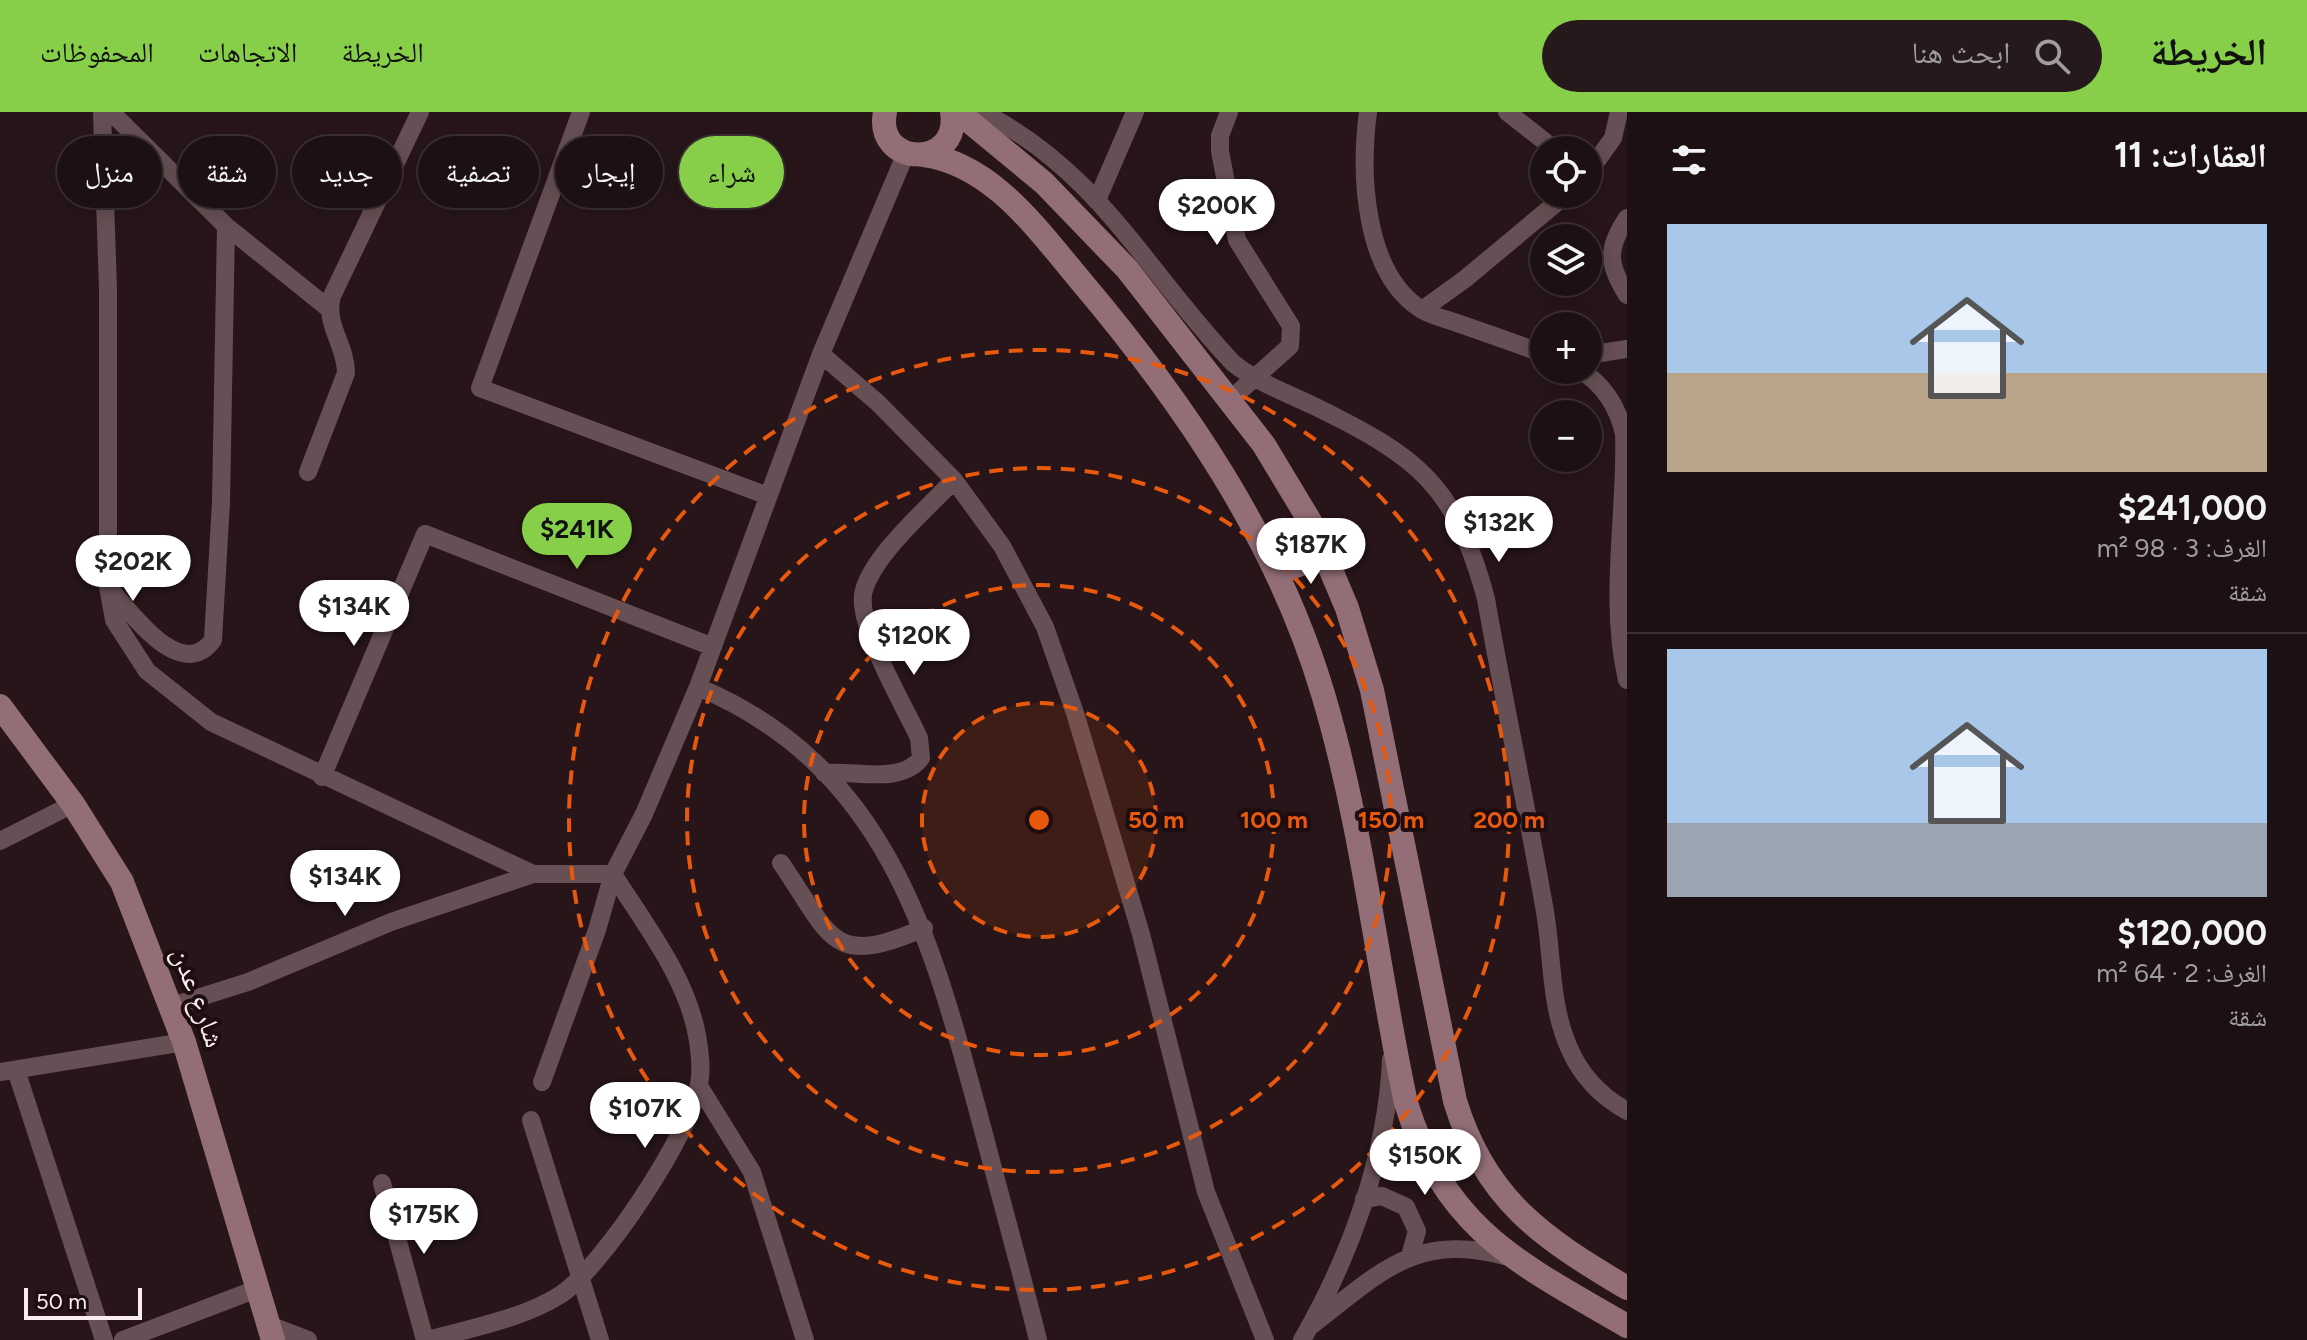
<!DOCTYPE html>
<html lang="ar">
<meta charset="utf-8">
<style>
:root{--surface:#1d1013;--page:#25191c;--text:#f1f3f6;--muted:#a09da0;--line:#3b3033;--accent:#88cf49}
body{margin:0;font-family:Figtree,"Noto Naskh Arabic",sans-serif;background:var(--page);color:var(--text);direction:rtl;height:100vh;display:flex;flex-direction:column;font-size:30px;white-space:nowrap}
*{box-sizing:border-box;margin:0}
p{font-size:26px;color:var(--muted)}
.icon{flex:none;width:44px;height:44px;fill:none;stroke:currentColor;stroke-width:2;stroke-linecap:round;stroke-linejoin:round}
.map{position:relative;flex:1;overflow:hidden;direction:ltr}
.drawer{display:flex;flex-direction:column;background:var(--surface);width:680px}
.drawer>*{flex:none}
.guide{position:absolute;left:24px;top:24px;width:760px;height:72px;direction:rtl;display:flex;gap:16px}
.tools{position:absolute;left:1530px;top:24px;display:grid;gap:16px}
.tools a{display:grid;place-items:center;width:72px;height:72px;border-radius:50%;background:var(--surface);box-shadow:0 4px 20px #0003,0 0 0 2px var(--line);font-size:40px}
.scale{position:absolute;left:24px;bottom:20px;width:118px;box-sizing:border-box;padding-left:8px;border:4px solid #faedef;border-top:0;font-size:22px;line-height:28px;white-space:nowrap;color:#faedef;-webkit-text-stroke:6px #1d0c10;paint-order:stroke}
.price{position:absolute;translate:-50% -68px;padding:0 18px;border-radius:28px;background:#fff;color:#222;font-size:26px;line-height:52px;filter:drop-shadow(0 2px 4px #0008)}
.price::after{content:'';position:absolute;left:50%;top:48px;width:24px;height:18px;margin-left:-12px;background:inherit;clip-path:polygon(0 0,100% 0,50% 100%)}
.price.active{background:var(--accent);color:#111}
ul{padding:0;list-style:none}
li{display:grid;align-content:center;gap:16px;height:424px;padding:0 40px}
li+li{border-top:2px solid var(--line)}
li span{display:grid;place-items:center;height:248px;border-radius:0px;color:#555}
li>.icon{margin-inline-start:auto}
span .icon{width:144px;height:144px;fill:#fffc;stroke-width:1}
li b{font-size:34px}
h2{display:flex;justify-content:space-between;align-items:center;height:96px;padding:0 40px;font-size:34px}
.tag{padding:0 28px;border-radius:36px;background:var(--surface);box-shadow:0 4px 20px #0003,0 0 0 2px var(--line);font-size:28px;line-height:72px}
.tag.active{background:var(--accent);color:#111}
header{display:flex;align-items:center;gap:48px;box-sizing:border-box;height:112px;padding:0 40px;background:var(--accent);color:#111}
header strong{font-size:38px}
nav{display:flex;gap:44px;margin-inline-start:auto;font-size:28px}
.search{width:560px;height:72px;background:var(--page);display:flex;align-items:center;gap:20px;box-sizing:border-box;padding:0 28px;border-radius:44px;color:var(--muted);font-size:30px}
main{display:flex;flex:1;min-height:0}
.map>svg:first-child{display:block}
</style>
<header>
<strong>الخريطة</strong>
<div class="search"><svg class="icon" aria-label="search" viewBox="0 0 24 24"><circle cx="10" cy="10" r="6"/><path d="M15 15l6 6"/></svg>ابحث هنا</div>
<nav><a>الخريطة</a><a>الاتجاهات</a><a>المحفوظات</a></nav>
</header>
<main>
<section class="drawer">
<h2>العقارات: 11<svg class="icon" aria-label="filters" viewBox="0 0 24 24"><path d="M4 7h16M4 17h16"/><circle cx="9" cy="7" r="2"/><circle cx="15" cy="17" r="2"/></svg></h2>
<ul>
<li><span style="background:linear-gradient(#a9c7e8 60%,#b9a48a 0)"><svg class="icon" aria-label="home" viewBox="0 0 24 24"><path d="M3 11l9-7 9 7M6 9v11h12V9"/></svg></span><div><b>$241,000</b><p>الغرف: 3 · 98 m²</p><p>شقة</p></div></li>
<li><span style="background:linear-gradient(#a9c7e8 70%,#9aa5b1 0)"><svg class="icon" aria-label="home" viewBox="0 0 24 24"><path d="M3 11l9-7 9 7M6 9v11h12V9"/></svg></span><div><b>$120,000</b><p>الغرف: 2 · 64 m²</p><p>شقة</p></div></li>
</ul>
</section>
<div class="map">
<svg width="1627" height="1228" viewBox="0 0 1627 1228">
<rect width="100%" height="100%" fill="#271519"/>
<g fill="none" stroke-linecap="round" stroke-linejoin="round">
<path stroke="#675055" stroke-width="18" d="M 102,0 L 108,177 L 108,475 L 114,508 L 147,559 L 211,610 L 533,762
M 111,0 L 226,114 L 328,196
M 581,0 L 480,276 L 768,384
M 982,0 C 1099,59 1147,161 1233,251 C 1258,271 1285,280 1314,294 C 1418,345 1455,372 1486,487 C 1504,590 1526,691 1544,794 C 1553,841 1549,893 1570,938 C 1582,965 1602,985 1627,999
M 1229,0 L 1220,24 L 1220,39 L 1237,128 L 1291,214 L 1290,234 L 1231,287
M 1368,0 C 1360,61 1363,161 1422,198 C 1432,204 1446,207 1457,211 C 1486,221 1515,231 1544,242
M 1507,0 L 1548,32 L 1563,38
M 1588,61 L 1613,26 L 1619,0
M 1098,86 L 1135,0
M 1627,106 C 1606,137 1608,153 1627,183
M 1422,198 L 1465,167 L 1567,82
M 821,242 L 878,291 L 954,368 L 1002,434 L 1045,515 L 1075,601 L 1141,822 L 1206,1080 L 1265,1228
M 1588,243 L 1627,237
M 1580,258 C 1603,272 1618,295 1624,322 C 1627,397 1608,488 1627,568
M 308,360 L 346,261 C 346,232 324,213 332,184 L 420,0
M 110,477 C 131,500 181,572 213,528 L 221,390 L 226,114
M 698,575 C 893,657 934,837 984,1022 C 1002,1091 1021,1159 1038,1228
M 824,661 C 855,658 901,673 921,646 L 919,626 C 905,595 854,510 864,478 C 875,441 927,397 954,368
M 322,665 L 425,422 L 713,535
M 0,729 L 73,692
M 781,751 C 832,825 830,857 924,816
M 172,894 L 248,870 L 391,810 L 533,762 L 613,762 C 645,813 689,868 698,929 C 700,943 702,958 699,972 C 691,1021 602,1156 560,1183 C 522,1207 471,1216 428,1228
M 16,958 L 104,1228
M 0,960 L 184,930
M 542,970 L 597,818 L 613,762 L 644,702 L 698,575 L 821,242 L 906,41
M 699,974 L 752,1060 L 805,1228
M 531,1008 L 600,1228
M 382,1071 L 425,1228
M 1364,1087 L 1382,1084 L 1406,1095 L 1417,1119 L 1410,1144
M 269,1213 L 308,1228
M 1312,1213 C 1381,1160 1416,1119 1509,1145
M 123,1228 L 257,1177
M 1302,1228 C 1350,1145 1387,1044 1391,947"/>
<path stroke="#936e76" stroke-width="24" d="M 885,0 C 874,56 961,57 952,0
M 958,0 L 1044,71 L 1127,157 L 1264,333 L 1311,411 L 1347,496 L 1372,578 L 1455,989 C 1485,1088 1543,1126 1627,1176
M 924,43 C 992,52 1038,118 1080,168 C 1184,291 1277,427 1323,582 C 1363,715 1377,856 1406,991 C 1445,1118 1520,1152 1627,1214
M 1278,461 L 1326,442
M 0,594 L 73,692 L 122,770 L 184,930 L 273,1228"/>
</g>
<circle cx="1039" cy="708" r="117" fill="#e8590c" fill-opacity=".12"/>
<g fill="none" stroke="#e8590c" stroke-width="4" stroke-dasharray="14 10">
<circle cx="1039" cy="708" r="117"/>
<circle cx="1039" cy="708" r="235"/>
<circle cx="1039" cy="708" r="352"/>
<circle cx="1039" cy="708" r="470"/>
</g>
<g text-anchor="middle" stroke-width="8" stroke-linejoin="round" paint-order="stroke">
<g font-size="28" fill="#faedef" stroke="#1d0c10">
<text transform="translate(199 885) rotate(70)" y="10">شارع عدن</text>
</g>
</g>
<circle cx="1039" cy="708" r="12" fill="#e8590c" stroke="#1d0c10" stroke-width="4"/>
<g font-size="24" text-anchor="middle" font-weight="bold" fill="#e8590c" stroke="#1d0c10" stroke-width="8" stroke-linejoin="round" paint-order="stroke">
<text x="1156" y="716">50 m</text>
<text x="1274" y="716">100 m</text>
<text x="1391" y="716">150 m</text>
<text x="1509" y="716">200 m</text>
</g>
</svg>
<div class="tools">
<a><svg class="icon" aria-label="locate" viewBox="0 0 24 24"><circle cx="12" cy="12" r="6"/><path d="M12 2v4M12 18v4M2 12h4M18 12h4"/></svg></a>
<a><svg class="icon" aria-label="layers" viewBox="0 0 24 24"><path d="M12 4l9 5-9 5-9-5zM3 14l9 5 9-5"/></svg></a>
<a>+</a>
<a>−</a>
</div>
<div class="scale">50 m</div>
<b class="price" style="left:1217px;top:135px">$200K</b>
<b class="price" style="left:1499px;top:452px">$132K</b>
<b class="price active" style="left:577px;top:459px">$241K</b>
<b class="price" style="left:1311px;top:474px">$187K</b>
<b class="price" style="left:133px;top:491px">$202K</b>
<b class="price" style="left:354px;top:536px">$134K</b>
<b class="price" style="left:914px;top:565px">$120K</b>
<b class="price" style="left:345px;top:806px">$134K</b>
<b class="price" style="left:645px;top:1038px">$107K</b>
<b class="price" style="left:1425px;top:1085px">$150K</b>
<b class="price" style="left:424px;top:1144px">$175K</b>
<div class="guide">
<a class="tag active">شراء</a>
<a class="tag">إيجار</a>
<a class="tag">تصفية</a>
<a class="tag">جديد</a>
<a class="tag">شقة</a>
<a class="tag">منزل</a>
</div>
</div>
</main>
